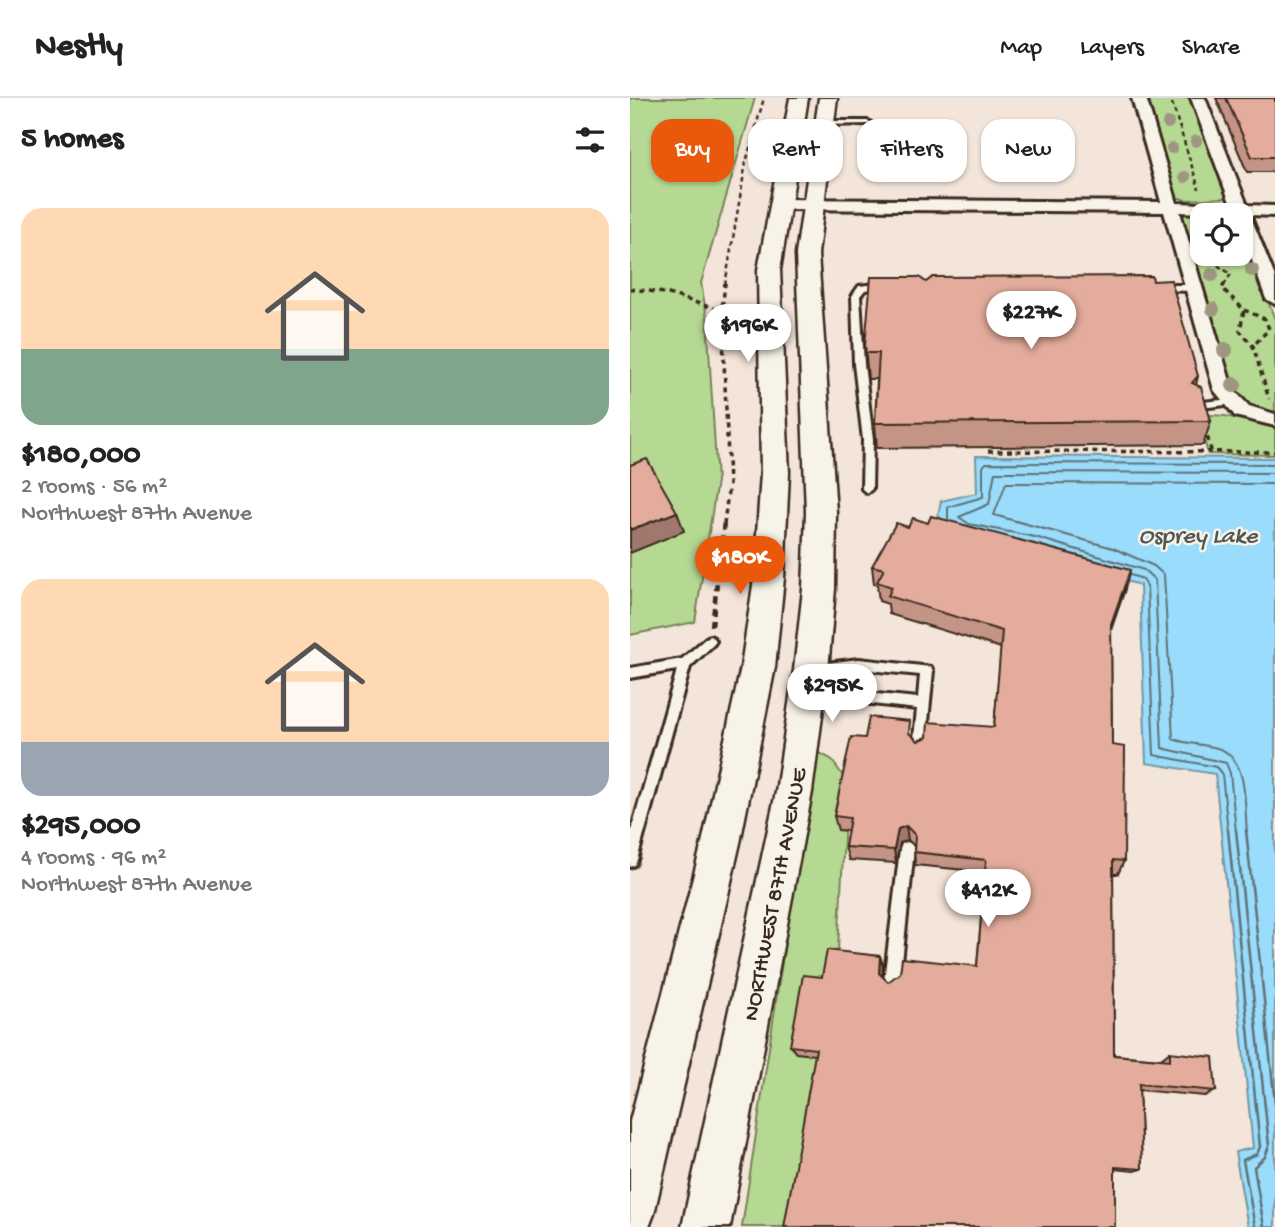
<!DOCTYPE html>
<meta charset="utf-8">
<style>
:root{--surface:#fff;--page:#f2f2f2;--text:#222;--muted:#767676;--line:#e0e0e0;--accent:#ea580c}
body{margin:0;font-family:"Gochi Hand",sans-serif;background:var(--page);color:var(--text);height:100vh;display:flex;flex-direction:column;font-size:26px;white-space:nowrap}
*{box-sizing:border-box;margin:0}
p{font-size:23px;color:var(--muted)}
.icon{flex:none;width:38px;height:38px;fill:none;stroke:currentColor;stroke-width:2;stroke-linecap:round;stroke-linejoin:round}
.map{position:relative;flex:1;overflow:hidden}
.sheet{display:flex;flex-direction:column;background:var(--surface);width:630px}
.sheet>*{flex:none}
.guide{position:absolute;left:21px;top:21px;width:518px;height:63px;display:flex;gap:14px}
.controls{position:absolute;left:560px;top:105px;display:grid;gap:14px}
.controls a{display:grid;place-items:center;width:63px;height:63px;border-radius:14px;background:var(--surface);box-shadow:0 2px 5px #0004;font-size:35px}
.price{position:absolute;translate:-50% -60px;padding:0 16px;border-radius:24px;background:#fff;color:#222;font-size:23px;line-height:46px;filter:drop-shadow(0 2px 4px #0008)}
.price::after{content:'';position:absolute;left:50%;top:42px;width:21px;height:16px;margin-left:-10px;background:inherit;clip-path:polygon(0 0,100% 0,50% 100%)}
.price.selected{background:var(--accent);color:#fff}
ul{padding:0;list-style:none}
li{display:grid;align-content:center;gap:14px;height:371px;padding:0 21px}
li span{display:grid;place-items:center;height:217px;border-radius:21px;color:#555}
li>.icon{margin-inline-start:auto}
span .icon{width:126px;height:126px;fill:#fffc;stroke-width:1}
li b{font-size:30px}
h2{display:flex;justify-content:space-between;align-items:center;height:84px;padding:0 21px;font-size:30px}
.chip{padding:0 24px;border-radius:21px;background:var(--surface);box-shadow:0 2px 5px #0004;font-size:24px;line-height:63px}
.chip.selected{background:var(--accent);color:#fff}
header{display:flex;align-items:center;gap:42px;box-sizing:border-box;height:98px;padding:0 35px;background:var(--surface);border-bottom:2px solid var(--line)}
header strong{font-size:33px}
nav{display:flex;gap:38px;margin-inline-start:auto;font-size:24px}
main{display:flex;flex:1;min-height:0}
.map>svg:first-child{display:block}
</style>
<header>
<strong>Nestly</strong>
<nav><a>Map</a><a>Layers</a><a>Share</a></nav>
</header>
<main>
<section class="sheet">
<h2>5 homes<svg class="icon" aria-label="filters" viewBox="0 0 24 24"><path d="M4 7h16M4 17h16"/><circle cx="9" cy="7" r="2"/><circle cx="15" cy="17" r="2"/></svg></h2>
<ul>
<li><span style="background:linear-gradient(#ffd9b3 65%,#7fa58c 0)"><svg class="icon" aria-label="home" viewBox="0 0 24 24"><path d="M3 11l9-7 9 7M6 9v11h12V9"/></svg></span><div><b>$180,000</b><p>2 rooms · 56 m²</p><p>Northwest 87th Avenue</p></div></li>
<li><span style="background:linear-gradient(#ffd9b3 75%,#9aa5b1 0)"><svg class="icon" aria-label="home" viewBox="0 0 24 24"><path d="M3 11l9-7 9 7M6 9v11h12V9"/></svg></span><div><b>$295,000</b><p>4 rooms · 96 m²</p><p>Northwest 87th Avenue</p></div></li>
</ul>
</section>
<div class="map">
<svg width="645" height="1129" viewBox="0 0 645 1129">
<rect width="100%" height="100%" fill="#f3e5d9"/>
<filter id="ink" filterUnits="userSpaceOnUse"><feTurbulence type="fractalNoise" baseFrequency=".0143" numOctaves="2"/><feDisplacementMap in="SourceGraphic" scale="14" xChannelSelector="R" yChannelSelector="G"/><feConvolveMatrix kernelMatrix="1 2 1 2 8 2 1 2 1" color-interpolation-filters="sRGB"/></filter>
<g filter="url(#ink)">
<path fill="#b5d993" stroke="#788258" stroke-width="2" d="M 0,0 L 125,0 L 71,185 L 77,219 L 87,383 L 65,524 L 0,537 Z
M 514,0 L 562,0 L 598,96 L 596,100 L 555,102 L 544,98 Z
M 556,116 L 589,117 L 572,117 L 572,156 L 611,156 L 611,130 L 645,222 L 645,316 L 625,314 L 605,302 L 551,119 Z
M 567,316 L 595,318 L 645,328 L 645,357 L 578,356 Z
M 184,652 L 201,661 L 221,689 L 215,720 L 206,889 L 169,1129 L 112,1129 Z"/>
<path fill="#99dcfb" stroke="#7395a3" stroke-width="2" d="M 346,358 L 645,360 L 645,1129 L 618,1129 L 605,1054 L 623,1050 L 585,676 L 516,665 L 510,487 L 318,433 L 308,417 L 311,403 L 347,395 Z"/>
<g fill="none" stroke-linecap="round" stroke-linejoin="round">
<path stroke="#617176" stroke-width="2" d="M 318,421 L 318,409 L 353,399 L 353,369 L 356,365 L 645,366
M 500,477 L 513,481 L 517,488 L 524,657 L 586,669 L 592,676 L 598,734
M 606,734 L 600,675 L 596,665 L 532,650 L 525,482 L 514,472 L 405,439 L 339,426 L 329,419 L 359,406 L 365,374 L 645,375
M 617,734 C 614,706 619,659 587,650 C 572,646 557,646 543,641 L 534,477 L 524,468 L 483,450 L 364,417 L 376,385 L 645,386"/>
<path stroke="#617176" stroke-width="2.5" d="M 598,732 L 630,1049 L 627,1056 L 613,1062 L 625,1129
M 606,732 L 639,1048 L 635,1059 L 624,1069 L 634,1129
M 616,732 L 645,1006"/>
<defs>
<path id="service" d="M 238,23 L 241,25 L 240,26 L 195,27 L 192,25 L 195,23 Z
M 255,185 L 259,188 L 258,190 L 235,192 L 230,198 L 234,266 L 243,342 L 242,391 L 237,395 L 232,391 L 233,342 L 224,266 L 222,198 L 229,188 Z
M 525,187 L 563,187 L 567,190 L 563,193 L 528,192 L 524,189 Z
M 601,301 L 606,304 L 604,306 L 563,311 L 558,308 L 563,305 Z
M 80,538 L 84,540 L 86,543 L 84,546 L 60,569 L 7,762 L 5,767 L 0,769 L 0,737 L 47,572 L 0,580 L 0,570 L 52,561 L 76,540 Z
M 229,561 L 301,569 L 303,573 L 295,654 L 290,656 L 285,654 L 283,650 L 287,611 L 224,604 L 177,576 L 175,572 L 177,568 L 181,567 ZM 229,571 L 290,577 L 288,600 L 226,594 L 197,575 Z
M 277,744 L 282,746 L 284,751 L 270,883 L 267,888 L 262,891 L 257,888 L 254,883 L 270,751 L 272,746 Z"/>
<path id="minor" d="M 502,0 L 516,0 L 547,105 L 601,107 L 561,0 L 575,0 L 617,107 L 645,108 L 645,118 L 620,117 L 645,179 L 645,206 L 636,201 L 611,132 L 611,117 L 550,114 L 602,290 L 619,308 L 645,316 L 645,328 L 605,318 L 584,292 L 534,114 L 149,111 L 141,106 L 149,101 L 531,104 Z"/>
<path id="secondary" d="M 160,0 L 178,0 L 150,172 L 159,375 L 154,480 L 145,569 L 110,745 L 24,1116 L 19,1129 L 0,1129 L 0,1023 L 72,745 L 111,569 L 124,480 L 131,375 L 128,172 Z
M 189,0 L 207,0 L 188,156 L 206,414 L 205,491 L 198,572 L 182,694 L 100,1129 L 52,1129 L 146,694 L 164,572 L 173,491 L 176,414 L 166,156 Z"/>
</defs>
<use href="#service" stroke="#3b2a1e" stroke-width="6"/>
<use href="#minor" stroke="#3b2a1e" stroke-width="6"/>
<use href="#secondary" stroke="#3b2a1e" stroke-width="5"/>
<path stroke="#3b2a1e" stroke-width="2.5" stroke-dasharray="4.5 3.5" stroke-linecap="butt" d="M 542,5 L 569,91
M 591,156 L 584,165 L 601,176 L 594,187
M 591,156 L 607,162
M 95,187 L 116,64 L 134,0"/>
<path stroke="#3b2a1e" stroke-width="3.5" stroke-dasharray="5 4.5" stroke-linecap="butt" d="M 595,185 L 592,190 L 614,212 L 610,233 L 623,248 L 639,301
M 0,191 L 36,195 L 92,213
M 614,212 L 635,221 L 639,231 L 623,248
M 575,330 L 582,356
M 358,353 L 645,354
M 94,426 L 99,386 L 92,213 L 95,185"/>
<path stroke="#3b2a1e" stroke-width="4.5" stroke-dasharray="7 5" stroke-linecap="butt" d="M 82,528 L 94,424"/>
<use href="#service" fill="#f7f3e8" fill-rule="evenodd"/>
<use href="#minor" fill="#f7f3e8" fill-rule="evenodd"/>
<use href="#secondary" fill="#f7f3e8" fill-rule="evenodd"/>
</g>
<g fill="#9f9682">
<circle cx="538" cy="25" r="6"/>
<circle cx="566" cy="43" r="6"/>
<circle cx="542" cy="50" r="6"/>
<circle cx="555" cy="79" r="6"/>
<circle cx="622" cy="172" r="7"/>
<circle cx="582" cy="177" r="7"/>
<circle cx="583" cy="211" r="7"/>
<circle cx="595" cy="252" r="8"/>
<circle cx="604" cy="287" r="8"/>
</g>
<path fill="#c49487" stroke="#3b2a1e" stroke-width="2" d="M 586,0 L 645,0 L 645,74 L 617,74 Z
M 523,183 L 568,278 L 566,287 L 581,323 L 573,347 L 247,350 L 245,325 L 247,281 L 238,281 L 235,248 L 296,184 Z
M 242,468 L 495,491 L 481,530 L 482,647 L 494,763 L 488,776 L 483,776 L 484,957 L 531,961 L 540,954 L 586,993 L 575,998 L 509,992 L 512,1071 L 504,1073 L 485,1071 L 185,957 L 166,955 L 160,948 L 192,879 L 250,858 L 253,868 L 252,878 L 258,884 L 347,868 L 355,774 L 285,767 L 284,748 L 278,742 L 270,745 L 266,765 L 219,762 L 215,749 L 218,733 L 208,732 L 204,718 L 235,640 L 281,637 L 288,643 L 364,629 L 371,550 L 259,516 L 258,506 L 249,503 L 247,487 L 244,486 Z"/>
<path fill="#a0786e" stroke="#3b2a1e" stroke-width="2" d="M 47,414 L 54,433 L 0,455 L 0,432 Z
M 500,472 L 495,491 L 477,544 L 481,526 Z
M 276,728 L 278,742 L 270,745 L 266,765 L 264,752 L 268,731 Z
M 250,858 L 253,868 L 252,884 L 249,875 Z"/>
<path fill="#e4ac9d" stroke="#3b2a1e" stroke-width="2" d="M 596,0 L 645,0 L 645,59 L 622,59 Z
M 522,178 L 523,183 L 541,182 L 568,278 L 562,285 L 571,289 L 581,323 L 245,325 L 249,255 L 236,255 L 235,248 L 241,179 L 289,179 L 296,184 L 303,179 Z
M 17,361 L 47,414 L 0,432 L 0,367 Z
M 301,418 L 500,472 L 481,526 L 482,647 L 495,649 L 494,763 L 483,762 L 484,957 L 540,962 L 540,954 L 583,959 L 586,993 L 509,986 L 512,1071 L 485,1069 L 485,1129 L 154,1129 L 186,951 L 160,948 L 173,877 L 192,879 L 197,852 L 250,858 L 249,875 L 258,884 L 270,875 L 272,860 L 347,868 L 356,762 L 284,754 L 285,737 L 276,728 L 268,731 L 264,752 L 215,749 L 220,720 L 204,718 L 221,639 L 235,640 L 239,619 L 280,623 L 279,635 L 288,643 L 297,639 L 298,624 L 364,629 L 372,533 L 258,498 L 262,489 L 247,484 L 254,471 L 242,468 L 266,425 L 278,429 L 283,420 L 298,425 Z"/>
</g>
<g text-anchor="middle" stroke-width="5" stroke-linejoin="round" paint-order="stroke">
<g font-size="23" fill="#3b2a1e" stroke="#f7f3e8">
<text transform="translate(143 796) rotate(-79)" y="8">NORTHWEST 87TH AVENUE</text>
</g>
<g font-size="24" font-style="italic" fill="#525655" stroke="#f7f3e8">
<text x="568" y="444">Osprey Lake</text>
</g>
</g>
</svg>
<div class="controls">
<a><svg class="icon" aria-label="locate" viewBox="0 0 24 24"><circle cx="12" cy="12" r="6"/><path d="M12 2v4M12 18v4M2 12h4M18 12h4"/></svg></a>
</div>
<b class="price" style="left:401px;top:253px">$227K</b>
<b class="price" style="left:118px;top:266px">$196K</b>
<b class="price selected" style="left:110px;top:498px">$180K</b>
<b class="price" style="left:202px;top:626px">$295K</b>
<b class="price" style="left:358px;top:831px">$412K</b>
<div class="guide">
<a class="chip selected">Buy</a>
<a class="chip">Rent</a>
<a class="chip">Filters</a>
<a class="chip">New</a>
</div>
</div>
</main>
